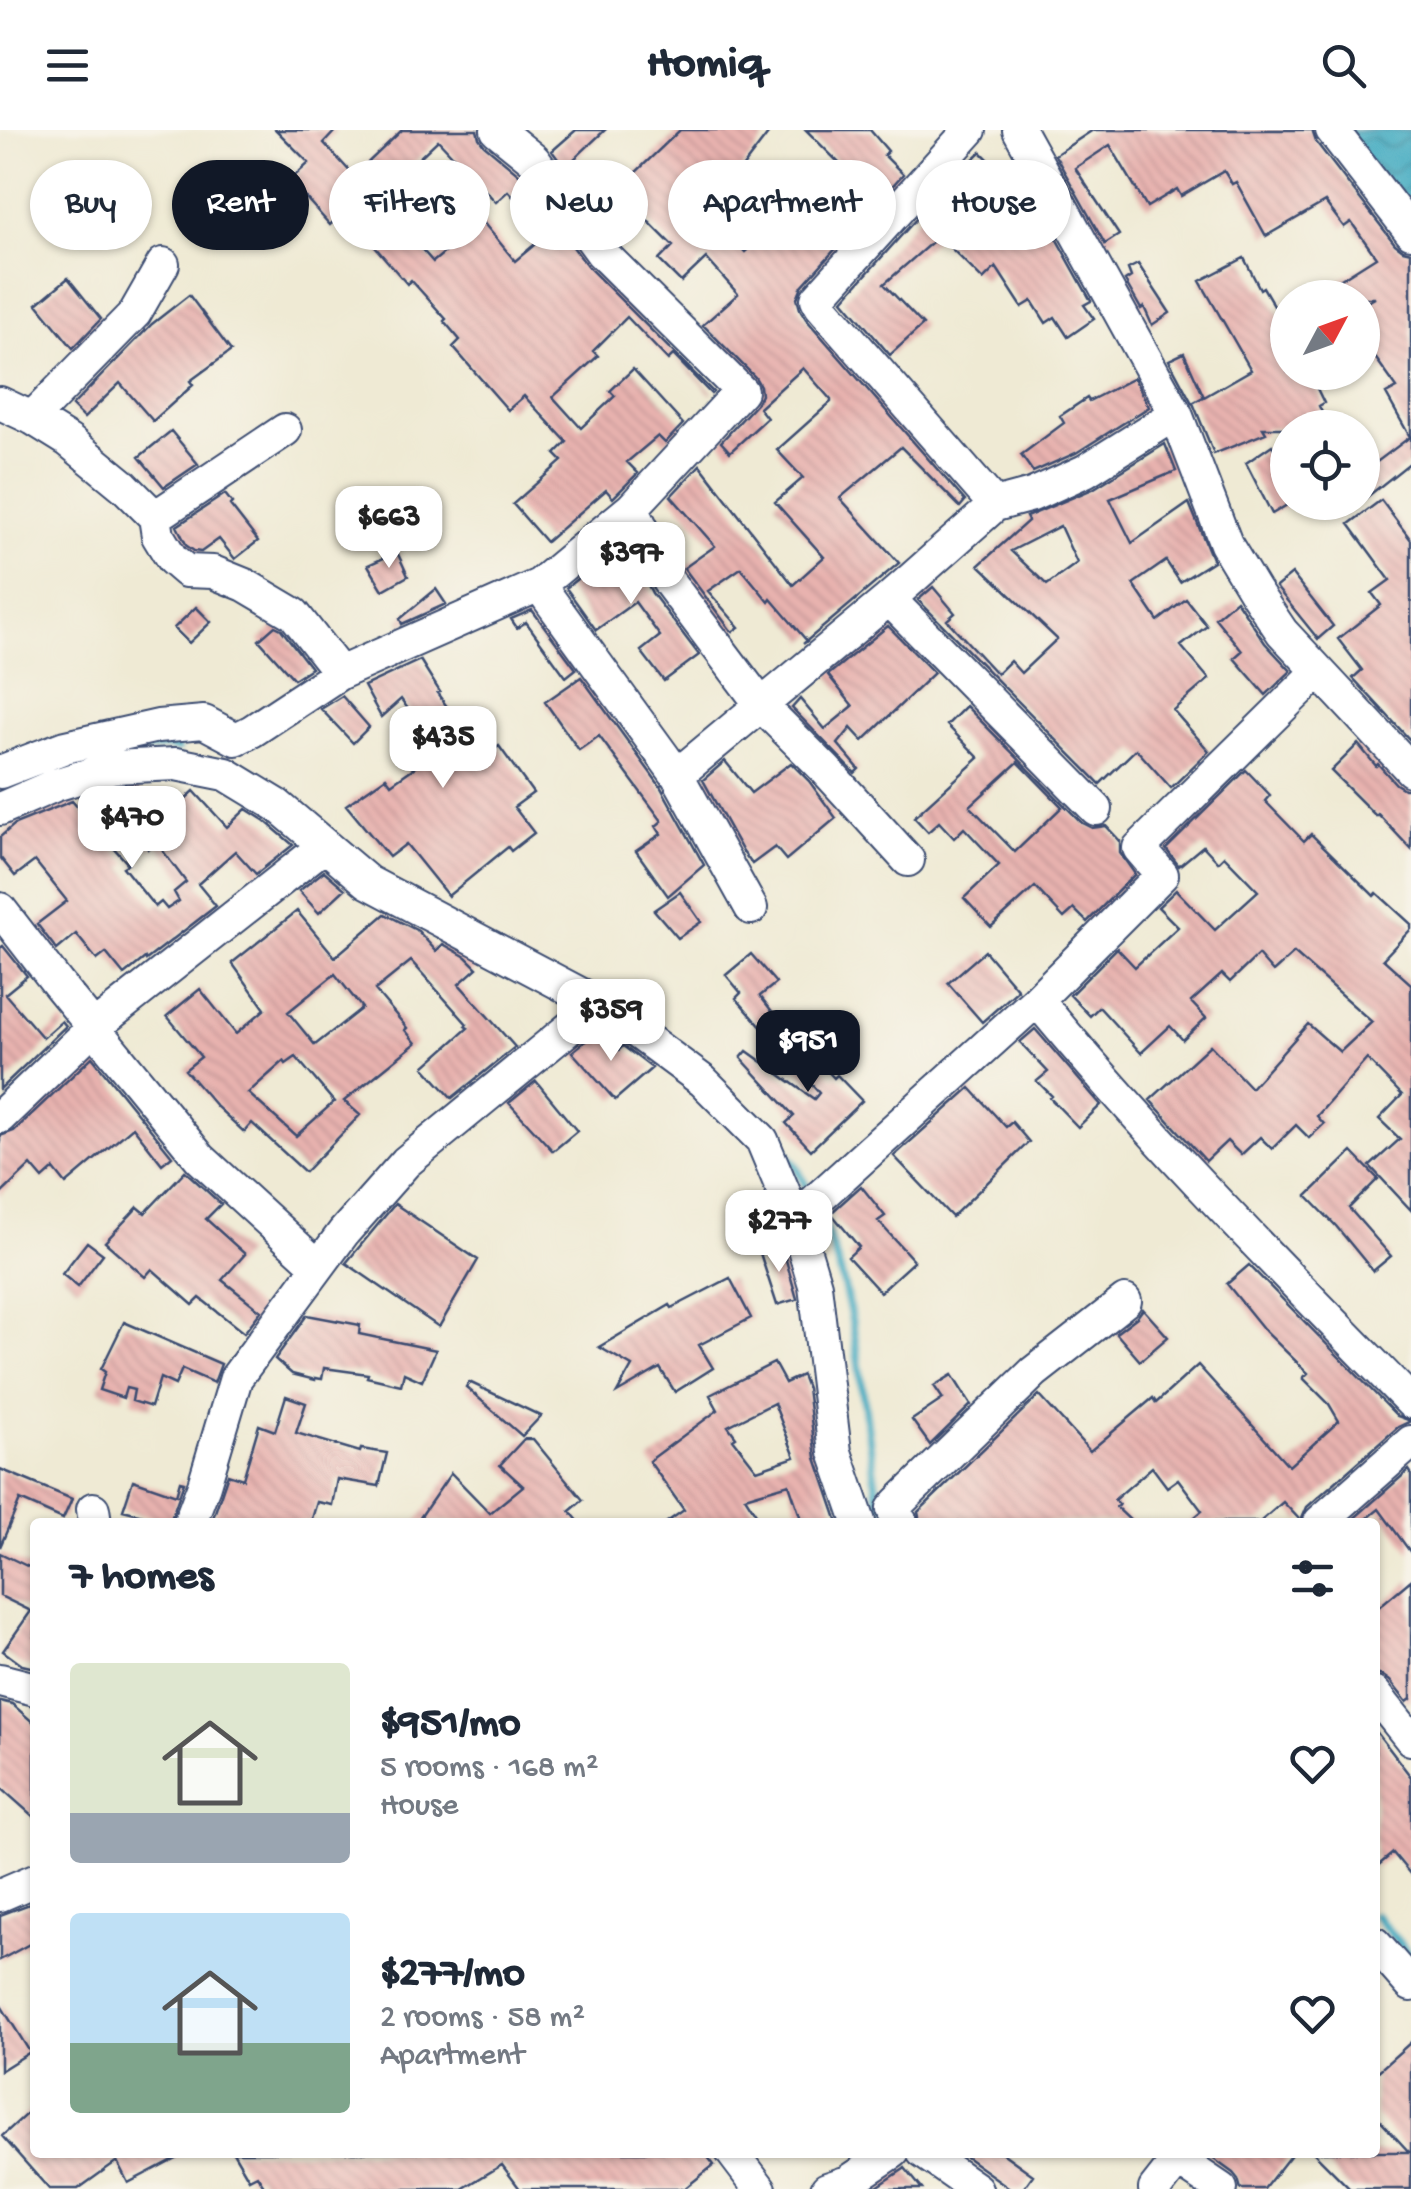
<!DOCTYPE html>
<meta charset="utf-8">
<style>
:root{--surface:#fff;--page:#f6f6f7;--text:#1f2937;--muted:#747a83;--accent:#111827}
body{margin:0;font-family:"Gochi Hand",sans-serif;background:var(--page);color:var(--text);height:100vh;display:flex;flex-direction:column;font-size:38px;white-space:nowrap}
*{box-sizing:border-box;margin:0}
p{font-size:32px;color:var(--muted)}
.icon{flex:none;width:55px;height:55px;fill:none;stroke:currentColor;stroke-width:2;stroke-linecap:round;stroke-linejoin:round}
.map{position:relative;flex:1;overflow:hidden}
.details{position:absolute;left:30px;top:1388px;width:1350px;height:640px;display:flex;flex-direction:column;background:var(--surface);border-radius:10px;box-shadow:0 2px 8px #0004}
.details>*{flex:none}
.hud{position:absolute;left:30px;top:30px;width:1352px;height:90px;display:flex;gap:20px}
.needle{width:65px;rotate:49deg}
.fabs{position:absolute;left:1270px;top:150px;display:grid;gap:20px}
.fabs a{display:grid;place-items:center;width:110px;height:110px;border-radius:50%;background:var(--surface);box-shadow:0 2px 8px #0004;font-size:50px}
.price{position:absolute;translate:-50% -85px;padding:0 22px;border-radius:20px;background:#fff;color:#222;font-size:32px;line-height:65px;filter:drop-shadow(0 2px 5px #0008)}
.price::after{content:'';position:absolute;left:50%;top:60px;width:30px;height:22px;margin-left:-15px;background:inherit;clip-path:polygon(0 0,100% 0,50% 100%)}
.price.on{background:var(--accent);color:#fff}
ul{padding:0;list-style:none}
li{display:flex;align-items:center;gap:30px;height:250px;padding:0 40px}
li span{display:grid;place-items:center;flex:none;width:280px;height:200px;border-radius:10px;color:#555}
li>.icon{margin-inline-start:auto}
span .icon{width:120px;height:120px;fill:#fffc;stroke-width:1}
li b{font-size:42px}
h2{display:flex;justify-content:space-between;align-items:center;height:120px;padding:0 40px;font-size:42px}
.tag{padding:0 35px;border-radius:45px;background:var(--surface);box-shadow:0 2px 8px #0004;font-size:35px;line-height:90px}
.tag.on{background:var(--accent);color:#fff}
header{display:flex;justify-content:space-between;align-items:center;height:130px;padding:0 40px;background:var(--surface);font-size:45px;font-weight:800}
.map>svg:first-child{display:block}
</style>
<header><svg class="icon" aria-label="menu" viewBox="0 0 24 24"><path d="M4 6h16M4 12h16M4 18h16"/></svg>Homiq<svg class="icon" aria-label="search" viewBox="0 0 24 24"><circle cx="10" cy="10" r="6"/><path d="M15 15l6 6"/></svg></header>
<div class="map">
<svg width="1411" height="2059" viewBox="0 0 1411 2059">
<defs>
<pattern id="water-waves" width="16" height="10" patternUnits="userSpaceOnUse" patternTransform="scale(2.5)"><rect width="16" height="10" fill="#41aac1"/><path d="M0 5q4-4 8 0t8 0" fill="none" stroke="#368ba0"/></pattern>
<pattern id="building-back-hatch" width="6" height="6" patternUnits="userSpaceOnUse" patternTransform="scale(2.5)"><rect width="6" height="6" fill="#e8b2af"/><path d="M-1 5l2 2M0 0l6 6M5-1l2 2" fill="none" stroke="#c69999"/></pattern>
</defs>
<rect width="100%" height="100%" fill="#f7f3e8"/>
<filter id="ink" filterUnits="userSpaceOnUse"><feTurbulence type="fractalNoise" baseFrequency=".01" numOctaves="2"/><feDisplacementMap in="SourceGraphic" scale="20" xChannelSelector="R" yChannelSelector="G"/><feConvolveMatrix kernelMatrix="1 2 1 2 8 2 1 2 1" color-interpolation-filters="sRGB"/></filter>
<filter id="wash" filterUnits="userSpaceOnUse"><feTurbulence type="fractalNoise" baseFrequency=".0048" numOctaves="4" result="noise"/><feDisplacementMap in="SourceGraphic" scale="40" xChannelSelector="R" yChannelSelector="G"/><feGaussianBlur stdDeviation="2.25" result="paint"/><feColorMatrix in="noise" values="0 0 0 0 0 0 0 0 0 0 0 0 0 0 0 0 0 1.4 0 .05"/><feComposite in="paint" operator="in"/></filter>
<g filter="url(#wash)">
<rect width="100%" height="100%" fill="#efead4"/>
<path fill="url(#water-waves)" stroke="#2e6c90" stroke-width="2.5" d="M 1332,0 L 1411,0 L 1411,103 Z"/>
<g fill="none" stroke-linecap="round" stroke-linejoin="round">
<path stroke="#41aac1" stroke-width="8" d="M 142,620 L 166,616 L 177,619
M 777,1010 L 796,1036 L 811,1066
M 817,1079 C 862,1174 860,1280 881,1382
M 1375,1785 L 1411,1827"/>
</g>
<g id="blocks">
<path fill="url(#building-back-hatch)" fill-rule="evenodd" d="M 276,0 L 336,0 L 324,13 L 354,46 L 402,0 L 477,0 L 479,8 L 484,15 L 519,44 L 588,137 L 713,262 L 711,264 L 673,225 L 668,230 L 627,187 L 593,221 L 598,226 L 553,267 L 581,298 L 615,266 L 610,261 L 633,239 L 683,294 L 665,313 L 658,306 L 627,332 L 638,343 L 613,368 L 606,360 L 546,412 L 513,374 L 562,331 L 555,324 L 567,312 L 524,266 L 508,280 L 453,217 L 460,210 L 444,191 L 446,189 L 411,150 L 407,154 L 375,117 L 380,113 L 346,80 L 330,95 L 290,50 L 309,33 ZM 438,10 L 496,72 L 508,61 L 546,105 L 515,131 L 482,91 L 433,132 L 388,81 L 412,59 L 400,46 Z
M 576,0 L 605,0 L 573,30 L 607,70 L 680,0 L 771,0 L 733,50 L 741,58 L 712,86 L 745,122 L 774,96 L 781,105 L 818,71 L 814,66 L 844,38 L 806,0 L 870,0 L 888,21 L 884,25 L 903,44 L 802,156 L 797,168 L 800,179 L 806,189 L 965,371 L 960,377 L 901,317 L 840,368 L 899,433 L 803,514 L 807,511 L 771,469 L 769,472 L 741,438 L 708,461 L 739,497 L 732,502 L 684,438 L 715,416 L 671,366 L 700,335 L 793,455 L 824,427 L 775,372 L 803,348 L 777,320 L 831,272 L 831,270 L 803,238 L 759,278 L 767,288 L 730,322 L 721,312 L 756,274 L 761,265 L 760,256 L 755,247 L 703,195 L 738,164 L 706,128 L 681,152 L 659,130 L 673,116 L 633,76 L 608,97 L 552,21 Z
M 1093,0 L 1312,0 L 1316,12 L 1395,114 L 1403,120 L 1411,122 L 1411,332 L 1362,371 L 1362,343 L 1410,307 L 1386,264 L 1397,258 L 1362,209 L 1362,175 L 1375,168 L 1311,168 L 1376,127 L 1351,92 L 1344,97 L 1325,72 L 1266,106 L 1236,52 L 1232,54 L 1224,41 L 1181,66 L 1177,59 L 1147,77 L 1110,15 L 1075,38 L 1119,105 L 1105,114 L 1055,25 Z
M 981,22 L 1042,83 L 1091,171 L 1084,175 L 1094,189 L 1068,207 L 1055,187 L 1046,193 L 1032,171 L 1022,177 L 996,137 L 983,150 L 939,106 L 884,154 L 923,195 L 890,225 L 843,170 L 928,76 L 948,96 L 980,64 L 961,40 Z
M 1244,128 L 1260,159 L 1263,157 L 1288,200 L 1288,242 L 1309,242 L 1324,273 L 1319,276 L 1329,298 L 1263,298 L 1266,303 L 1214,324 L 1193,273 L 1203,267 L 1192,273 L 1169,230 L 1184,223 L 1204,267 L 1251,240 L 1200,151 Z
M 1138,134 L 1170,183 L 1152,195 L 1144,177 L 1141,179 L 1125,151 L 1131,147 L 1128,139 Z
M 68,148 L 101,189 L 73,218 L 37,174 Z
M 189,165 L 231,221 L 190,251 L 193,255 L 153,291 L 120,253 L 84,288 L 72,276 L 152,194 Z
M 1134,248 L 1149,277 L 1076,323 L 1033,342 L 1021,325 L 1064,293 L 1060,286 L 1087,268 L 1089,271 Z
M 171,301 L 198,334 L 164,357 L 139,327 Z
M 1165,314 L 1176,341 L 1110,369 L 1132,413 L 1189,373 L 1213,431 L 1180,452 L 1166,431 L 1133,454 L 1158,491 L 1186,469 L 1207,496 L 1181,516 L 1209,549 L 1173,580 L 1209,621 L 1171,658 L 1136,619 L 1100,654 L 918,470 L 933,457 L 955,483 L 947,490 L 997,544 L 1010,531 L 1021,543 L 1057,509 L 979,435 L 1028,391 L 1026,387 L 1093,359 ZM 1060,396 L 1077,433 L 1047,455 L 1011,421 Z
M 1272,315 L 1288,345 L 1288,372 L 1292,372 L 1272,384 L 1246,333 Z
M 225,364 L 232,373 L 230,375 L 258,411 L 235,429 L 219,409 L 201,422 L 194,421 L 187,416 L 177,396 Z
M 1381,370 L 1411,410 L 1411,611 L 1353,548 L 1362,540 L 1338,509 L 1381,475 L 1372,463 L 1390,450 L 1349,394 Z
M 625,410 L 652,463 L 699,525 L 664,551 L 641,521 L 660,506 L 635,472 L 596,500 L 566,458 Z
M 397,422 L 408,446 L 383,460 L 368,435 Z
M 1292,444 L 1333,496 L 1318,509 L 1276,457 Z
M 436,459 L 446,474 L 402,494 L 400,489 Z
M 1236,470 L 1265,513 L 1291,541 L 1266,565 L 1234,528 L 1242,521 L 1215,488 Z
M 196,477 L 211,492 L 189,513 L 174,498 Z
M 532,480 L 576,539 L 566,547 L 526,492 L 517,498 L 511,489 Z
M 275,496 L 281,499 L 311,538 L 294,549 L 259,510 Z
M 888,496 L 934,543 L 863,611 L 851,598 L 838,614 L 859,639 L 855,643 L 792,578 L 800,569 L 825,599 L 853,576 L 828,545 Z
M 420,530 L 440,562 L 437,563 L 484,627 L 499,616 L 533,663 L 514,677 L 534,703 L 511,721 L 508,717 L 448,766 L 406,714 L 389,727 L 346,675 L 386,647 L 391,654 L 438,621 L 401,569 L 381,587 L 364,556 Z
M 581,547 L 660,656 L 704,735 L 668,766 L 636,721 L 661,704 L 656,696 L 662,691 L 599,606 L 579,620 L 545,572 Z
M 342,566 L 369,597 L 353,613 L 321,579 Z
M 966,576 L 1082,693 L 1092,698 L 1106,696 L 1120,711 L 1120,723 L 1135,744 L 1087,792 L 1074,779 L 1064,788 L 1035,757 L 991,797 L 964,768 L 999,735 L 964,698 L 954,708 L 939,692 L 928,702 L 914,687 L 979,628 L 947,595 ZM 1018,632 L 1062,677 L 1015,722 L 970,676 Z
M 1358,614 L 1376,636 L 1378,634 L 1396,654 L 1404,659 L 1411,659 L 1411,719 L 1378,684 L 1376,686 L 1331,641 Z
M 725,631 L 751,663 L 791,633 L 809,651 L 836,688 L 786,730 L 775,717 L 752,734 L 743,722 L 703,650 Z
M 1246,640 L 1270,665 L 1265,671 L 1304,711 L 1311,704 L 1374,766 L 1377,763 L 1411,794 L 1411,799 L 1383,829 L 1411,854 L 1411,1080 L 1370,1036 L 1400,1009 L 1379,989 L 1402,965 L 1367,929 L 1317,986 L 1324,994 L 1309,1008 L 1296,995 L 1272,1019 L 1260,1007 L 1241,1025 L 1227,1011 L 1206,1031 L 1150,970 L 1210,915 L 1251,958 L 1308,894 L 1340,922 L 1372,892 L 1294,823 L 1273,842 L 1258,825 L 1230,852 L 1222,844 L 1191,872 L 1206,888 L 1183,910 L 1170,896 L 1141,923 L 1099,877 L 1090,886 L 1070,865 L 1117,818 L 1135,837 L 1178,797 L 1158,777 L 1176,760 L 1215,800 L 1258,761 L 1224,726 L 1218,732 L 1203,716 L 1179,736 L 1166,719 Z
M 137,656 L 159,693 L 194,661 L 227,697 L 246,679 L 265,691 L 293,715 L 256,744 L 235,721 L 198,754 L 216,776 L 146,830 L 145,828 L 124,845 L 106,823 L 97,830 L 76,804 L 57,820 L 37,794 L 67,771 L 35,731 L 15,746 L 0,727 L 0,707 L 15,694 L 72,671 L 128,734 L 123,737 L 155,777 L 161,772 L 167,779 L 179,771 L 174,762 L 186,752 L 157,713 L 148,719 L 113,660 L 118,657 Z
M 324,741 L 345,759 L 319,783 L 299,761 Z
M 680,762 L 701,792 L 678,808 L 654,780 Z
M 297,781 L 335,827 L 385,784 L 418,801 L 436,821 L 443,814 L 466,827 L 477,838 L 459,854 L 515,917 L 452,968 L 424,937 L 468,898 L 465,896 L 467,894 L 411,831 L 375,860 L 407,898 L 405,900 L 416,913 L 344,971 L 360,985 L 305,1042 L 252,993 L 244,1002 L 217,977 L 185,940 L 201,927 L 167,886 L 200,859 L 236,904 L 265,879 L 232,833 ZM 335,844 L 362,878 L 315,915 L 288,882 ZM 296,927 L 334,972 L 296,1006 L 248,963 L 284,931 L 286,934 Z
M 3,816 L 27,846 L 5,864 L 43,908 L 62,891 L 66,896 L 0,959 L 0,818 Z
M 985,821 L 1018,860 L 982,892 L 948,853 Z
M 751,824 L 776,853 L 760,866 L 789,903 L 776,914 L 736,868 L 741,863 L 726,845 Z
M 600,899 L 619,920 L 623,916 L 652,938 L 615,970 L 572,922 Z
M 1035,899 L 1101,975 L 1078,997 L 1050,968 L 1052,966 L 1037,951 L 1048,942 L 1020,912 Z
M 800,911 L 834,948 L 837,945 L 862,971 L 811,1020 L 786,993 L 794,986 L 741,928 L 747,921 L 814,969 L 819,963 L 785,924 Z
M 92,927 L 172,1026 L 162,1034 L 133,997 L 66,1054 L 54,1039 L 43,1049 L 31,1035 L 0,1065 L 0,1006 L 14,1001 Z
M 536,951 L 577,1001 L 553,1021 L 509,973 Z
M 970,958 L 1006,997 L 1012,992 L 1029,1012 L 952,1087 L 894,1026 Z
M 1352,1022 L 1378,1049 L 1349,1078 L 1391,1126 L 1373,1141 L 1336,1096 L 1307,1066 Z
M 185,1041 L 221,1074 L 206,1089 L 245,1124 L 222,1150 L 261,1181 L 244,1203 L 200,1168 L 193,1175 L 152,1139 L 145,1147 L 105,1112 L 138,1077 L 145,1083 Z
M 861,1056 L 885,1086 L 878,1091 L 914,1131 L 880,1162 L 848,1127 L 859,1117 L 831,1083 Z
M 395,1074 L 478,1130 L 439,1197 L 346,1133 Z
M 87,1112 L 103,1124 L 78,1157 L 62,1144 Z
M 782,1116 L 797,1169 L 777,1175 L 760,1123 Z
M 1249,1135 L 1397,1286 L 1411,1291 L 1398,1297 L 1307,1377 L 1301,1391 L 1283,1372 L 1260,1392 L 1189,1392 L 1202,1381 L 1178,1349 L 1167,1357 L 1152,1337 L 1114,1370 L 1119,1375 L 1116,1377 L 1132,1392 L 920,1392 L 918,1382 L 1039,1265 L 1090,1321 L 1153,1268 L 1156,1273 L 1198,1235 L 1289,1336 L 1339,1291 L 1329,1274 L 1303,1248 L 1308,1243 L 1266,1202 L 1227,1154 Z
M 730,1148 L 751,1188 L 699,1215 L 713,1238 L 675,1262 L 660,1238 L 617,1263 L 632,1236 L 599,1217 L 670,1175 L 672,1178 Z
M 1143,1179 L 1168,1207 L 1140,1231 L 1116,1203 L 1137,1187 Z
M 307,1185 L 360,1195 L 359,1204 L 436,1220 L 422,1251 L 404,1243 L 401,1255 L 367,1247 L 368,1244 L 324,1238 L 322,1249 L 315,1248 L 315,1250 L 292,1244 L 275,1229 Z
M 124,1192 L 221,1234 L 214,1253 L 182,1239 L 175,1255 L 160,1248 L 151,1277 L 132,1271 L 134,1260 L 126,1258 L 123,1268 L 99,1260 L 105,1242 L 101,1239 Z
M 774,1233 L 785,1253 L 802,1245 L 807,1258 L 816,1328 L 838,1392 L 802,1392 L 789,1354 L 745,1367 L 761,1392 L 667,1392 L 684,1380 L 649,1331 L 718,1280 L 710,1265 ZM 774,1273 L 795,1327 L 757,1340 L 733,1309 L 736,1307 L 728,1296 Z
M 952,1245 L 971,1275 L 930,1315 L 912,1290 L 943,1269 L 934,1256 Z
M 469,1252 L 541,1286 L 522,1306 L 466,1257 Z
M 286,1266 L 306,1273 L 296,1303 L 360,1322 L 361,1319 L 387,1323 L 379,1356 L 337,1349 L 332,1375 L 317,1372 L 311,1392 L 212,1391 L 228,1344 L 243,1349 L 259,1295 L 275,1301 Z
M 524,1309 L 533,1309 L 583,1370 L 570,1381 L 579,1392 L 417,1392 L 451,1343 L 490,1383 L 523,1356 L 500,1335 Z
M 0,1339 L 72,1369 L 63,1389 L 20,1370 L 0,1417 Z
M 1409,1340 L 1411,1343 L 1411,1423 L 1379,1379 L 1363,1392 L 1350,1392 Z
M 133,1350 L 176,1365 L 180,1351 L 184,1352 L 170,1392 L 123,1380 Z
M 0,1423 L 35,1440 L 35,1538 L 22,1535 L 3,1521 L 31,1481 L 0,1466 Z
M 1411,1450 L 1411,1569 L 1407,1572 L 1390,1551 L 1383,1546 L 1375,1544 L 1375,1480 Z
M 0,1571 L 12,1574 L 35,1594 L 35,1688 L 0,1657 Z
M 1375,1600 L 1411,1647 L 1411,1745 L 1393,1723 L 1375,1738 Z
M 35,1772 L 35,1811 L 0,1830 L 0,1785 Z
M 0,1874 L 30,1922 L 0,1941 Z
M 1411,1912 L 1411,2059 L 1350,2059 L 1313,2022 L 1409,2022 L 1375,1985 L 1375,1944 Z
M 35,1976 L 35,2022 L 187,2022 L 128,2053 L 117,2031 L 78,2059 L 49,2059 L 2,2006 Z
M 233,2022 L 704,2022 L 714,2035 L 684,2059 L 520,2059 L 502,2035 L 462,2059 L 266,2059 L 257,2045 L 249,2049 Z
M 959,2022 L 1001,2022 L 1033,2045 L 1023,2059 L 1011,2059 Z
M 1204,2022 L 1293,2022 L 1264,2059 L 1241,2059 L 1238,2049 L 1233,2043 Z
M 905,2038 L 922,2059 L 874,2059 L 904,2039 Z"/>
</g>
</g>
<g filter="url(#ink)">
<use href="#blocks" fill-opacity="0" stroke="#3b4b70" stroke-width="2.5"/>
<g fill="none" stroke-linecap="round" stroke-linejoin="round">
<defs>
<path id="minor" d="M 970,0 L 817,169 L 821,176 L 995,375
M 1019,0 L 1176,284 L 1226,414 L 1255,462 L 1282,502 L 1411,640
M 1332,0 L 1411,102
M 0,273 L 32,288 L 69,311 L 124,356 L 155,387 L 158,406 L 172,429 L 186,441 L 213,442 L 245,455 L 294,484 L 340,543
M 32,288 L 135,183 L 163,134
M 632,378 L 668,451 L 762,576 L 825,639 L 908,730
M 155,387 L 285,300
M 539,455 L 677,645 L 751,778
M 889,469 L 1096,679
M 0,642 L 65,617 L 158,596 L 204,592 L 236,609 L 252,601 L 340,543 L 539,455 L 632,378 L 741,261 L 602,123 L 534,30 L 497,0
M 677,645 L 889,469 L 995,375 L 1032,365 L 1085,341 L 1176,284
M 0,679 L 55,655 L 113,637 L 176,634 L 226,644 L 277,675 L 368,752 L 599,874 L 703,951 L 762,1010 L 795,1089 L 815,1155 L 835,1322 L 859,1392
M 0,779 L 58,854 L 200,1028 L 318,1136
M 1037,870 C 1154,1012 1283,1141 1411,1272
M 0,987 L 93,898 L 324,716
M 795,1089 L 1037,870 L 1162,745 L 1139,718 L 1318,542
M 93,1379 L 95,1392
M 190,1392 L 204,1355 L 236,1248 L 344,1102 L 406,1032 L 599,874
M 901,1392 L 896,1387 L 893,1379 L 898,1373 L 1034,1242 L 1125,1171
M 1320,1392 L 1411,1312
M 0,1550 L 35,1559
M 1375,1564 L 1411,1609
M 0,1765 L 35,1750
M 1375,1814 L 1411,1855
M 732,2022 L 760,2059
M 923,2022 L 976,2059
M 1178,2030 L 1221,2059
M 827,2059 L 848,2052 L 893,2022
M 1155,2059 L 1184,2022"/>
</defs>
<use href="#minor" stroke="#3b4b70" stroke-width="36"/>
<use href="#minor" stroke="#fff" stroke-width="32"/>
</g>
</g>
</svg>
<div class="fabs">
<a><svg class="needle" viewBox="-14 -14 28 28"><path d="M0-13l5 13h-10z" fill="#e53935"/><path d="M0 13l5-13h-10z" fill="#747a83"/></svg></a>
<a><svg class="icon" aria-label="locate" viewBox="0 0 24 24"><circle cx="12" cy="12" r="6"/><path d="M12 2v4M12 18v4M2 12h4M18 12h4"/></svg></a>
</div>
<b class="price" style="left:389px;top:441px">$663</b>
<b class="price" style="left:631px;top:477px">$397</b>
<b class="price" style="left:443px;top:661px">$435</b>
<b class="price" style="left:132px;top:741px">$470</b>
<b class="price" style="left:611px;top:934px">$359</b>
<b class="price on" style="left:808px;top:965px">$951</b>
<b class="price" style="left:779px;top:1145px">$277</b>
<div class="hud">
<a class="tag">Buy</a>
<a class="tag on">Rent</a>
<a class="tag">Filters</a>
<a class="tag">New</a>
<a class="tag">Apartment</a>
<a class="tag">House</a>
</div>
<section class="details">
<h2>7 homes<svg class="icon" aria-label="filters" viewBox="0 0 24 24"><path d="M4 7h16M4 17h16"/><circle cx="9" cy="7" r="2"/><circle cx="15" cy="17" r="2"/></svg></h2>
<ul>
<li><span style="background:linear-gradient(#dfe7d0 75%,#9aa5b1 0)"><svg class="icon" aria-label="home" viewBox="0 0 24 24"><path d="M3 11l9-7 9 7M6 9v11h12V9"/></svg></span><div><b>$951/mo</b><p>5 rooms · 168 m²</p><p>House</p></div><svg class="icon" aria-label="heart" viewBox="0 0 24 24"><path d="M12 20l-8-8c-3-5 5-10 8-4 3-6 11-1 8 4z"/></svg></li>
<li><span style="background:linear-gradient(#bfe0f5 65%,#7fa58c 0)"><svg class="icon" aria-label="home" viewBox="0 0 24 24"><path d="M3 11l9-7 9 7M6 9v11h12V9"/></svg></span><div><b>$277/mo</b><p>2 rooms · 58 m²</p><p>Apartment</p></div><svg class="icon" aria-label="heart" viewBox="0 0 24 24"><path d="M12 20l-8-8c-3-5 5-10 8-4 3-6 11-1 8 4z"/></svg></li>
</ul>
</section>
</div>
